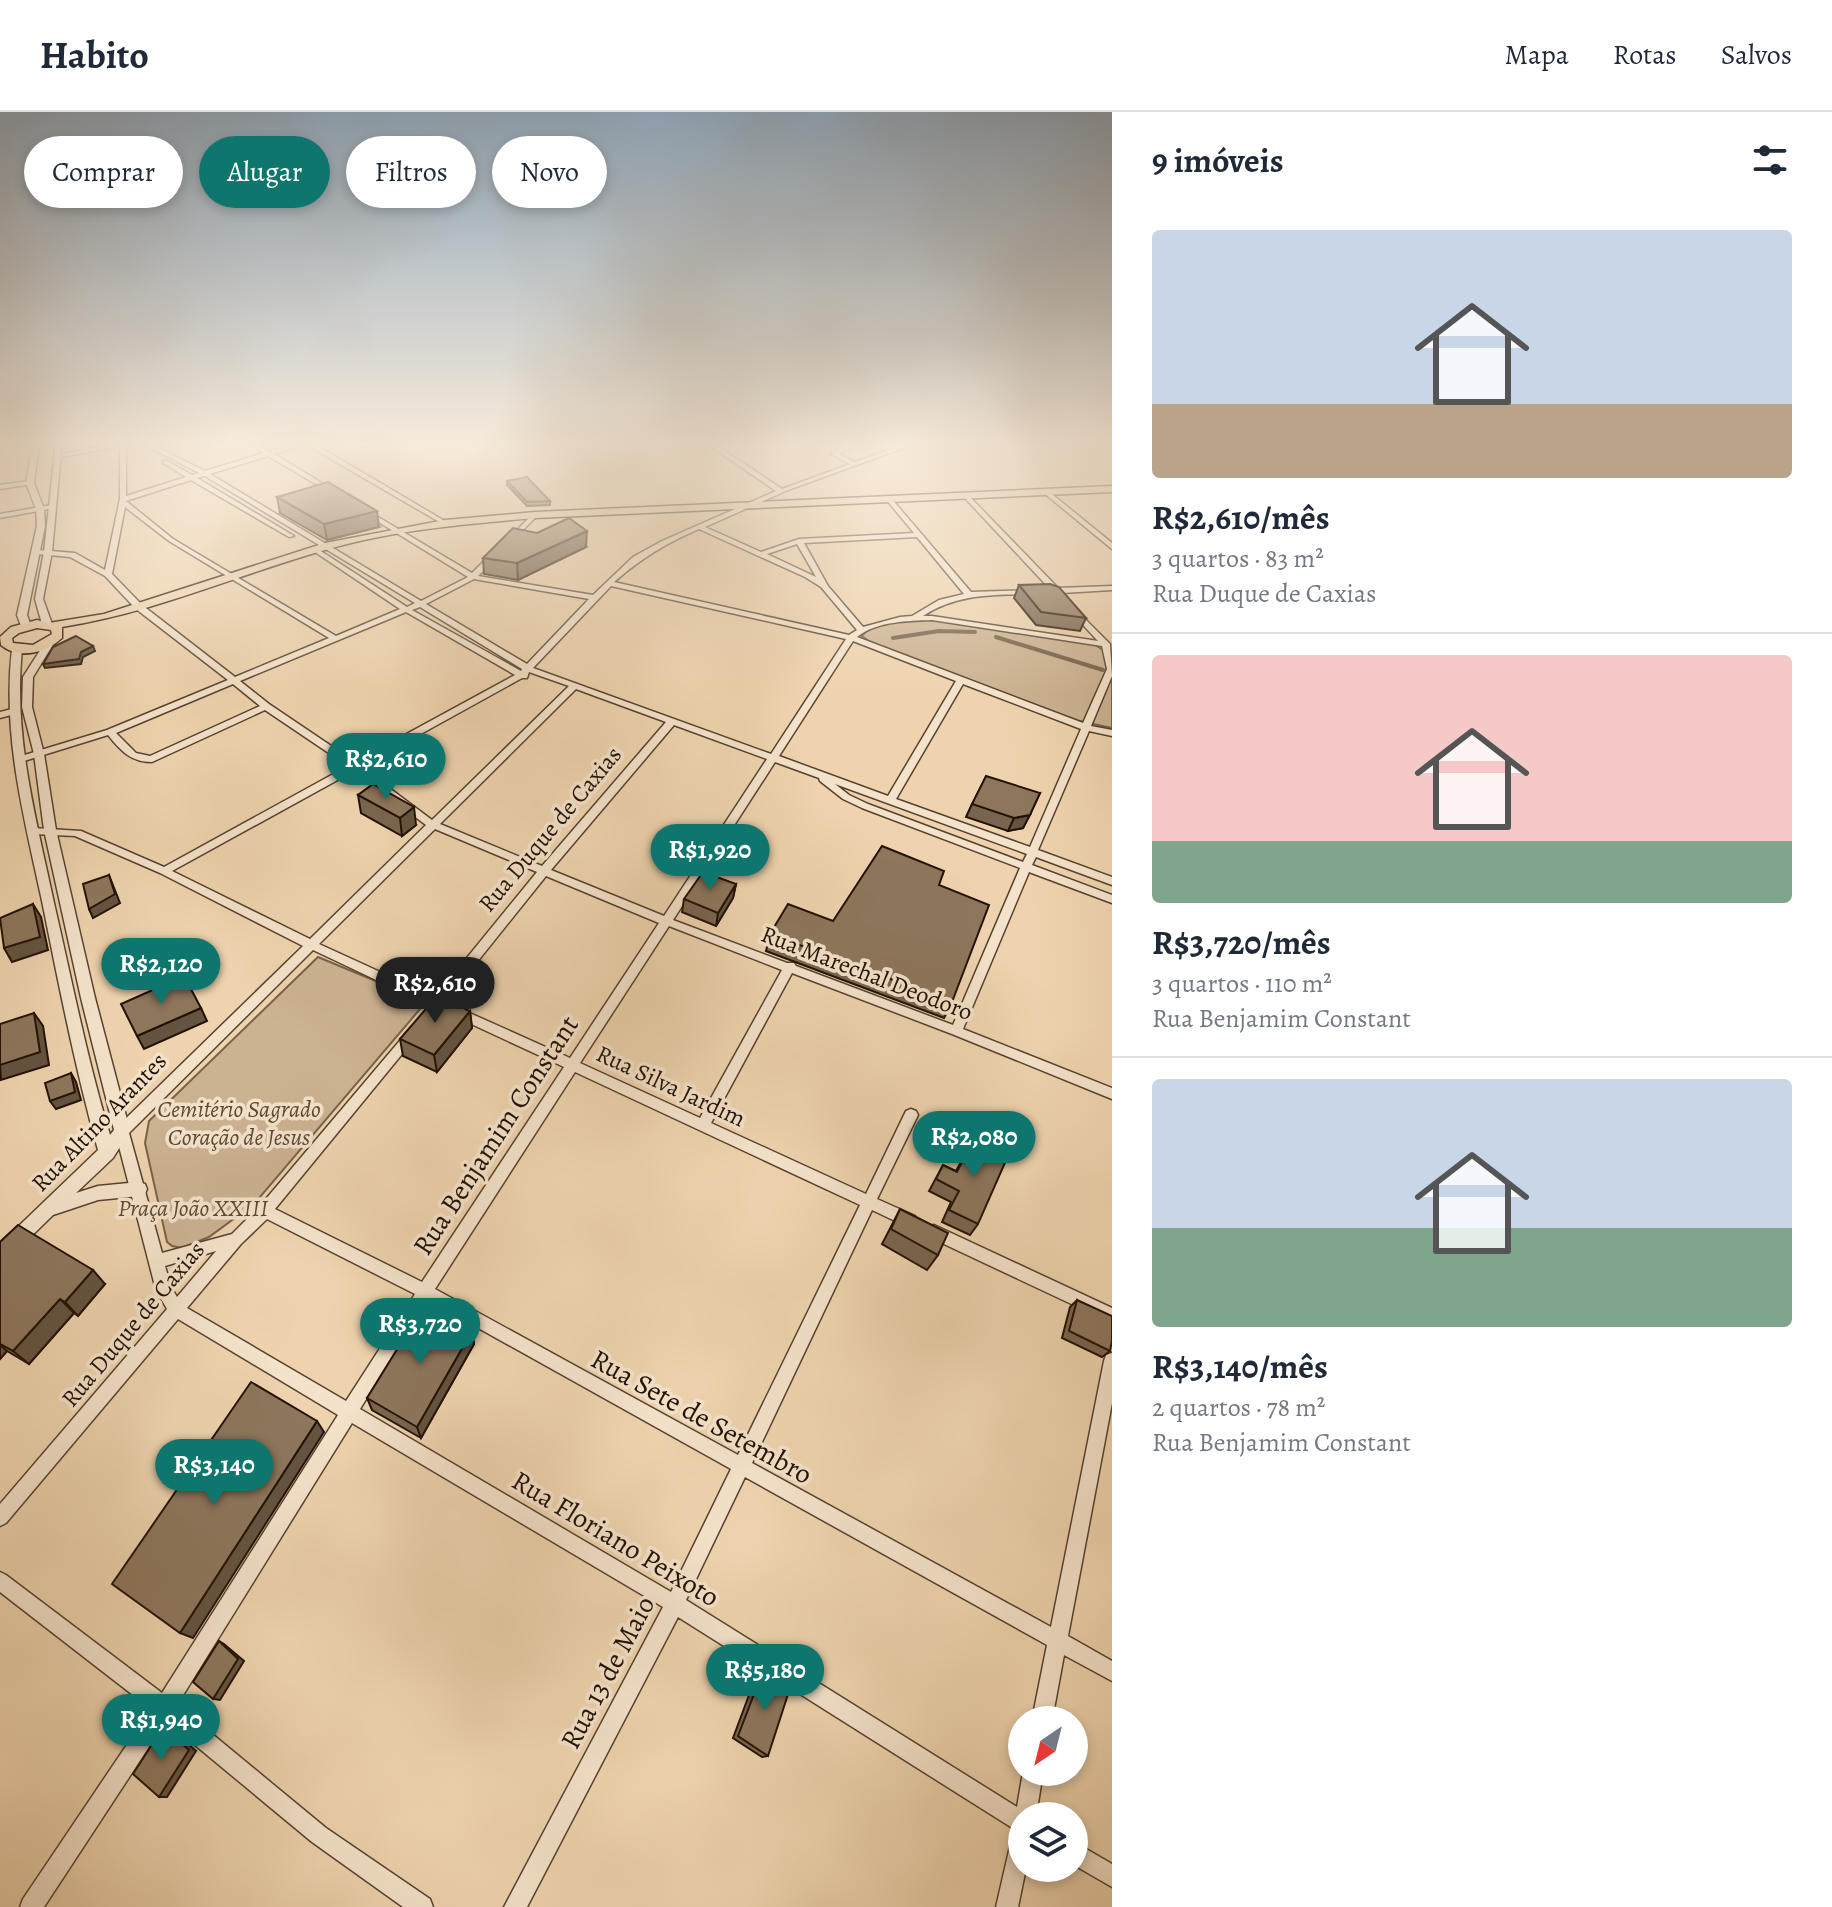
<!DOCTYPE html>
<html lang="pt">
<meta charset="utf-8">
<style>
:root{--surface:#fff;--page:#f2f2f3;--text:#1f2937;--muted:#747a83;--line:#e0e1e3;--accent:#0f766e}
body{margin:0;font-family:Alegreya,serif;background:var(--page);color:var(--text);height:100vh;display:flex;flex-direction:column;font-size:30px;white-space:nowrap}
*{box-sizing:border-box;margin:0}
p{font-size:26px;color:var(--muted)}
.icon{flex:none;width:44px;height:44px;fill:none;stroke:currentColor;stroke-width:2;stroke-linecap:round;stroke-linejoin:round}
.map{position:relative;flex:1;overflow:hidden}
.panel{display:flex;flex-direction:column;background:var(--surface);width:720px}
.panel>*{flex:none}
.hud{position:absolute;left:24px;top:24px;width:760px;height:72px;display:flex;gap:16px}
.needle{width:52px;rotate:215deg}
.fabs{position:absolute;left:1008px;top:1594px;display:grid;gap:16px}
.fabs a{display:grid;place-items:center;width:80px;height:80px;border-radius:50%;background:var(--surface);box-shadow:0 4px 12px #0003;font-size:40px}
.price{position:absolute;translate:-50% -68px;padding:0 18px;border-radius:28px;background:var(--accent);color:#fff;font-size:26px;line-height:52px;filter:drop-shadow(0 2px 4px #0008)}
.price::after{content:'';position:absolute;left:50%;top:48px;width:24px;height:18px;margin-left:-12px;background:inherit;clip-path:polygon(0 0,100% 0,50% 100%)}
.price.selected{background:#222;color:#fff}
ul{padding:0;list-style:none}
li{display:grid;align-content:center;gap:16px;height:424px;padding:0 40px}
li+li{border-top:2px solid var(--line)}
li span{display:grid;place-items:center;height:248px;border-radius:8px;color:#555}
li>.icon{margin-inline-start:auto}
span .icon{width:144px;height:144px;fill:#fffc;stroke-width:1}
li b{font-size:34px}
h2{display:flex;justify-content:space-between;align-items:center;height:96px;padding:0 40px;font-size:34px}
.chip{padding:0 28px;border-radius:36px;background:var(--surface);box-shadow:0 4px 12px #0003;font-size:28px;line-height:72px}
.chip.selected{background:var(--accent);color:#fff}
header{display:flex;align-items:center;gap:48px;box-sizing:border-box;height:112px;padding:0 40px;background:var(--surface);border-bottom:2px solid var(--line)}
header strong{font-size:38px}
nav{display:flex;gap:44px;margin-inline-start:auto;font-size:28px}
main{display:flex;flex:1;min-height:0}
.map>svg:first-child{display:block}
</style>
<header>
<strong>Habito</strong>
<nav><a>Mapa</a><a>Rotas</a><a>Salvos</a></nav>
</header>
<main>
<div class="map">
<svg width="1112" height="1795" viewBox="0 0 1112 1795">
<rect width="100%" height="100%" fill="#eed3ae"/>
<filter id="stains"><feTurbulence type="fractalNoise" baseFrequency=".0025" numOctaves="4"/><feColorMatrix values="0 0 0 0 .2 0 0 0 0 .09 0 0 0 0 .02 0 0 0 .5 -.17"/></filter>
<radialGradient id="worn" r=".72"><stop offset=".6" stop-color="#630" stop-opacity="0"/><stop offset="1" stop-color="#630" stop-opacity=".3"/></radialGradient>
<path fill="#cbb291" stroke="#77624a" stroke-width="2" d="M 932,506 L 1089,529 L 1112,544 L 1112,616 L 1074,608 L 870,530 L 862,524 C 872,507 913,508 932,506 Z
M 318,845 L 426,890 L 254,1092 L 209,1125 L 182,1136 L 172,1134 L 167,1130 L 145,1031 L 149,1009 Z"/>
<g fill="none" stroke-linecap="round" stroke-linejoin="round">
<path stroke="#735e47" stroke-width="4" d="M 996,525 L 1103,558
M 893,526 L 939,519 L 975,520"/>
<defs>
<path id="minor" d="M 0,330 L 8,330 L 0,333 Z
M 120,330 L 136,330 L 126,333 L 126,384 L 186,365 L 163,351 L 163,349 L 167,349 L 192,363 L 199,361 L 139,330 L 147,330 L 205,359 L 264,341 L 246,330 L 254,330 L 269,340 L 299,330 L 311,330 L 448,411 L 443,412 L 305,332 L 274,342 L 335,379 L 335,381 L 331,381 L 268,344 L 210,362 L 421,489 L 468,465 L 364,401 L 364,399 L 368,399 L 472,461 L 490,443 L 496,443 L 496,447 L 478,464 L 593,483 L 633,445 L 662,429 L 776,379 L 704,330 L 711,330 L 782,377 L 850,352 L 831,342 L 845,334 L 840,330 L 847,330 L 852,334 L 839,342 L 855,350 L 911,330 L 920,330 L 788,378 L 705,415 L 761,440 L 799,427 L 914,421 L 885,386 L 890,385 L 971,480 L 1031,478 L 1035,480 L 1031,482 C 992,483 956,482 923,504 L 932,504 L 1098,529 L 1071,500 L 1071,496 L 1074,496 L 1110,532 L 1112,564 L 1091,614 L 1112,618 L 1112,624 L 1089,619 L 1038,738 L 1112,765 L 1112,773 L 1036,745 L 1032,753 L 1112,783 L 1112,791 L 1029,760 L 963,917 L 1112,976 L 1112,987 L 952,922 L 792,861 L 711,1011 L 866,1082 L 906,999 L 911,997 L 916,999 L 918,1003 L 877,1087 L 915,1104 L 917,1109 L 915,1114 L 910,1116 L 872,1098 L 752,1351 L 1051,1515 L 1104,1249 L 1106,1243 L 1112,1241 L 1112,1291 L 1068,1524 L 1112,1549 L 1112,1569 L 1064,1543 L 1052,1608 L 1032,1608 L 1047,1533 L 745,1365 L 686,1488 L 1017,1695 L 1023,1660 L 1043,1660 L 1036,1704 L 1022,1704 L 1022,1756 L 1026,1756 L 1018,1795 L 996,1795 L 1014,1717 L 678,1505 L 527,1795 L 504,1795 L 663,1495 L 352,1311 L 177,1593 L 326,1716 L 430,1787 L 433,1795 L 403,1795 L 312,1730 L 166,1609 L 44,1795 L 20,1795 L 23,1787 L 151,1597 L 0,1480 L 0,1460 L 6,1463 L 162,1581 L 338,1303 L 178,1207 L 6,1411 L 0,1414 L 0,1392 L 167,1197 L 156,1178 L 115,1019 L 117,1015 L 303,834 L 160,761 L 75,724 L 33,722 L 28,719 L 33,716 L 81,719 L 164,755 L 348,654 L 265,598 L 152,650 C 131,650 121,639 108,623 L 24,649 L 18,649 L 18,645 L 107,618 L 228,568 L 136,497 L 105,464 L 70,445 L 38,442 L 34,440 L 38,438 L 75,441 L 105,458 L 120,387 L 120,334 L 57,346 L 54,344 ZM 204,364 L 205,364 L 415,491 L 407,495 L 316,436 L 312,436 L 312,438 L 400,497 L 336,524 L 173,427 L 126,389 L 191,368 L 289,425 L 294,424 L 197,366 ZM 125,395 L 169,429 L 329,526 L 235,565 L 142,493 L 112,462 ZM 699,417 L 805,465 L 821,475 L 857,518 L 849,523 L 614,470 C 643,445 665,432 699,417 ZM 917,425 L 964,482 L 939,488 L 912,504 L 900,505 L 863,515 L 828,474 L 804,431 ZM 797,432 L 816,465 L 767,442 ZM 474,467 L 589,487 L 527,552 L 426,492 ZM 611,474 L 846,527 L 771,642 L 533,556 ZM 420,495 L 522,557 L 521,559 L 412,498 ZM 406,500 L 515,563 L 355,650 L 269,592 L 240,569 ZM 932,508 L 1102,534 L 1107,557 L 1083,611 L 857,525 C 877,509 908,509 932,508 ZM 853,529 L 956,569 L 888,684 L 779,644 ZM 529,560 L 569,574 L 432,708 L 361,655 L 522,566 L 527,566 ZM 233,572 L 260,594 L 150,644 L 136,641 L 116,621 ZM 963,572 L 1081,617 L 1030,735 L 896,687 ZM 576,577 L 666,610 L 542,754 L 440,712 ZM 674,613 L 767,647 L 664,804 L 551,758 ZM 775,650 L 819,666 L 820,669 L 843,687 L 862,696 L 1020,756 L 953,913 L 796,854 L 794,851 L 787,851 L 673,808 ZM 354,659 L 426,713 L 310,827 L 172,759 ZM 835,672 L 1027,742 L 1023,750 L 868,692 L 849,683 ZM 435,717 L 537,760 L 435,885 L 319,832 ZM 546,764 L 659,811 L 570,946 L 445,890 ZM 669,814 L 782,858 L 700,1006 L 580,951 ZM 313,838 L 429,893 L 430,898 L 434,900 L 439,897 L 564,955 L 422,1170 L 275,1097 L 416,925 L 418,922 L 416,919 L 408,919 L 260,1094 L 232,1122 L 162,1141 L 129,1021 ZM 575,960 L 860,1093 L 738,1343 L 435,1177 ZM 267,1107 L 415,1182 L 346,1289 L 187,1196 L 241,1132 ZM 216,1139 L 177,1185 L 171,1175 L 165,1154 ZM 428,1188 L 731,1357 L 671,1480 L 360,1297 Z
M 30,369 L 32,370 L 32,372 L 0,377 L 0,373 Z
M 1044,379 L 1048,379 L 1112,431 L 1112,437 L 1044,381 Z
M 963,382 L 967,382 L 1058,476 L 1112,474 L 1112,478 L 1062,481 L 1062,484 L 1059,484 L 1054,481 L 1047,481 L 1046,479 L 1050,477 L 963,384 Z
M 52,393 L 55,395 L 54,396 L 0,406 L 0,402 Z
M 533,402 L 538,403 L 511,430 L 507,430 L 507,428 Z
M 12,597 L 16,600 L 15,602 L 0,606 L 0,600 Z
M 934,1113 L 1112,1196 L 1112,1211 L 929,1125 L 927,1120 L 929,1115 Z
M 1074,1730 L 1112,1752 L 1112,1775 L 1074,1753 Z"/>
<path id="tertiary" d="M 33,330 L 39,330 L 34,371 L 44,397 L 45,414 L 27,503 L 31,514 L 26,517 L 21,514 L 17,503 L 37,414 L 36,397 L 26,371 Z
M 56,330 L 62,330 L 52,440 L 43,487 L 52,512 L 47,515 L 42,512 L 35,487 L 44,440 Z
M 49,528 L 54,531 L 33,565 L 32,595 L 44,642 L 56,718 L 95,886 L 130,1019 L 113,1046 L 76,1081 L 98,1074 L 139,1070 L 145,1072 L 147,1077 L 145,1082 L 139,1084 L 98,1088 L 53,1103 L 6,1149 L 0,1151 L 0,1132 L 98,1038 C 75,956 59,873 42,789 C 24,705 2,624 12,537 L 17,534 L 22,537 C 13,624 36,706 54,791 C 72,869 87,947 110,1023 L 114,1018 L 81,886 L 44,718 L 34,642 L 22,595 L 23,565 L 46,529 Z"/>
<path id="primary" d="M 1112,374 L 1112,380 L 535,406 C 465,412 392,418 325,438 C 237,463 153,501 62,515 L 62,526 C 46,541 19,548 1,533 L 0,525 L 11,515 L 37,508 L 49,511 L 104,502 L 325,431 L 445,408 L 535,400 ZM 37,516 L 51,518 L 52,522 L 33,533 L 13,531 L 12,526 L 19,521 Z"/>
</defs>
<use href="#minor" stroke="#56422e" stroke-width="3"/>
<use href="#tertiary" stroke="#56422e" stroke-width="3"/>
<use href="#primary" stroke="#231104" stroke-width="3"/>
<use href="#minor" fill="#f4e2ca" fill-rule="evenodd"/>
<use href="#tertiary" fill="#f4e2ca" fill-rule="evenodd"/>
<use href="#primary" fill="#eed3ae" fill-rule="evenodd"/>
</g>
<path fill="#79654f" stroke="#231104" stroke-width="2" d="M 507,369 L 550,389 L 550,393 L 527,394 L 507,373 Z
M 277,385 L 379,415 L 327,428 L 280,401 Z
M 537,421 L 586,435 L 518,468 L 484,462 L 483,446 Z
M 1019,473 L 1086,506 L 1080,519 L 1036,513 L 1014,486 Z
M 1040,681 L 1023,716 L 1008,719 L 966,705 L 972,692 Z
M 358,683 L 416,713 L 402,724 L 361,701 Z
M 736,772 L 733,786 L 716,814 L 682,800 L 684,787 Z
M 939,773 L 952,890 L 944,906 L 766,839 L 770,822 L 833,809 Z
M 470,899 L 472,916 L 437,960 L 403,944 L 400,927 Z
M 975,1024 L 978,1112 L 970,1123 L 942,1110 L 951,1090 L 929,1079 L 943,1053 L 956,1059 Z
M 900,1097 L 938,1143 L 927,1158 L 882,1132 Z
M 0,1130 L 105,1172 L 78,1204 L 74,1201 L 29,1252 L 7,1239 L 0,1247 Z
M 1077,1188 L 1110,1239 L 1102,1245 L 1062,1226 L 1070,1195 Z
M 472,1219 L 474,1232 L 421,1326 L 372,1298 L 367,1286 Z
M 764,1556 L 768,1644 L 762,1645 L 733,1626 L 758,1559 Z"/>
<path fill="#635340" stroke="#231104" stroke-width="2" d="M 377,399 L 379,415 L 327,428 L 324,412 Z
M 587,419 L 586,435 L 518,468 L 517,451 Z
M 93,534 L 95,539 L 83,545 L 81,552 L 45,556 L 43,552 L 81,540 Z
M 414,695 L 416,713 L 402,724 L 400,706 Z
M 1030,703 L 1023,716 L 1008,719 L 1014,706 Z
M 109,763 L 120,791 L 93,806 L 89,797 Z
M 736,772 L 733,786 L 716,814 L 718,801 Z
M 33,792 L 41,805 L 48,838 L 12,850 L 4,836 Z
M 201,896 L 207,909 L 144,937 L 137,924 Z
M 470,899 L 472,916 L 437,960 L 434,943 Z
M 34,901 L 43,914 L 49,953 L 1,968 L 0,953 Z
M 71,961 L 76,970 L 81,988 L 56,997 L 50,989 Z
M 93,1158 L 105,1172 L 78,1204 L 65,1190 Z
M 60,1187 L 74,1201 L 29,1252 L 13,1239 Z
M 472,1219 L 474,1232 L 421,1326 L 417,1315 Z
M 0,1233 L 7,1239 L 0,1247 Z
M 317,1309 L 324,1320 L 193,1526 L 180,1521 Z
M 219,1529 L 224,1532 L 244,1549 L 220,1588 L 213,1587 Z
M 163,1615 L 170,1616 L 196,1639 L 167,1685 L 159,1685 Z"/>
<path fill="#8d765c" stroke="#231104" stroke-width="2" d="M 527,365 L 550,389 L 527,390 L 507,369 Z
M 328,370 L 377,399 L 324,412 L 277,385 Z
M 569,406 L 587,419 L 517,451 L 483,446 L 513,416 L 537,421 Z
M 1050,472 L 1059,475 L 1086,506 L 1041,500 L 1019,473 Z
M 76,524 L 93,534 L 81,540 L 79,547 L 43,552 L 53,535 Z
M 986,664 L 1040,681 L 1030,703 L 1014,706 L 972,692 Z
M 373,672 L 414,695 L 400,706 L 358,683 Z
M 882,734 L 944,759 L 939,773 L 989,793 L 952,890 L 770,822 L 788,792 L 833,809 Z
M 703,760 L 736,772 L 718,801 L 684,787 Z
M 109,763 L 115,782 L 89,797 L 83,772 Z
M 33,792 L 40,825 L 4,836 L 0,806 Z
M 184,864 L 201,896 L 137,924 L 121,892 Z
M 437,884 L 470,899 L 434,943 L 400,927 Z
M 34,901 L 40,940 L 0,953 L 0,912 Z
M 71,961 L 75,980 L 50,989 L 45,971 Z
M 975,1024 L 1008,1044 L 978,1112 L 949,1098 L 959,1079 L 936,1067 L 943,1053 L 957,1060 Z
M 900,1097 L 948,1121 L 938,1143 L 891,1117 Z
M 18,1113 L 93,1158 L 65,1190 L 60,1187 L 13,1239 L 0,1232 L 0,1130 Z
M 1077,1188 L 1112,1204 L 1112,1229 L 1110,1239 L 1069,1219 Z
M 425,1192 L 472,1219 L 417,1315 L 367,1286 Z
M 251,1270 L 317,1309 L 180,1521 L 112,1472 Z
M 219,1529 L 238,1547 L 213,1587 L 193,1570 Z
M 764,1556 L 791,1573 L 768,1644 L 738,1624 Z
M 163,1615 L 189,1638 L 159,1685 L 133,1662 Z"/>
<linearGradient id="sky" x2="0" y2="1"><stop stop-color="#8fa6ba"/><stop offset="0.57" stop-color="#f7ebdb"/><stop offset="1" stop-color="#f7ebdb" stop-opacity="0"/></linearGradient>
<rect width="1112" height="582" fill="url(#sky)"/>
<g text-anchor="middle" stroke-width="7" stroke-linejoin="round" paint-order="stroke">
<g font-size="24" fill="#231104" stroke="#f4e2ca">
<text transform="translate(550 717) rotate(-50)" y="8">Rua Duque de Caxias</text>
<text transform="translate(867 861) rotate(21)" y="8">Rua Marechal Deodoro</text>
<text transform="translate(671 974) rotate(25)" y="8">Rua Silva Jardim</text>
<text transform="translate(99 1010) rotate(-46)" y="8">Rua Altino Arantes</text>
<text transform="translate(133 1212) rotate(-50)" y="8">Rua Duque de Caxias</text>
</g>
<g font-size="24" font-style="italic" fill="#5e4935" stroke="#f4e2ca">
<text x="239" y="1005">Cemitério Sagrado<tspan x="239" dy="28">Coração de Jesus</tspan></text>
<text x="193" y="1104">Praça João XXIII</text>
</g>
<g font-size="28" fill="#231104" stroke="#f4e2ca">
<text transform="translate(495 1023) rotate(-57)" y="10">Rua Benjamim Constant</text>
<text transform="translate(702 1304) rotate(29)" y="10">Rua Sete de Setembro</text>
<text transform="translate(616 1426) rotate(31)" y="10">Rua Floriano Peixoto</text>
<text transform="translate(607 1560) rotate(-62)" y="10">Rua 13 de Maio</text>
</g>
</g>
<rect width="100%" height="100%" filter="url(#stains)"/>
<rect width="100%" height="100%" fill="url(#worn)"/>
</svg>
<div class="fabs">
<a><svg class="needle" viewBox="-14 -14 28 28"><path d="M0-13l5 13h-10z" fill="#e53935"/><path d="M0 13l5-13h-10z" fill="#747a83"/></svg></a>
<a><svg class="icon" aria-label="layers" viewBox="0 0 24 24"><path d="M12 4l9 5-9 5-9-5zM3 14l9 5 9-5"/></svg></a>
</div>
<b class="price" style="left:386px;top:689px">R$2,610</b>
<b class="price" style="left:710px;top:780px">R$1,920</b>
<b class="price" style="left:161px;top:894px">R$2,120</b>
<b class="price selected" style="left:435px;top:913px">R$2,610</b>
<b class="price" style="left:974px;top:1067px">R$2,080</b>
<b class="price" style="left:420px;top:1254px">R$3,720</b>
<b class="price" style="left:214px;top:1395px">R$3,140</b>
<b class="price" style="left:765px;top:1600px">R$5,180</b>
<b class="price" style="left:161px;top:1650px">R$1,940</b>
<div class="hud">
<a class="chip">Comprar</a>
<a class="chip selected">Alugar</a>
<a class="chip">Filtros</a>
<a class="chip">Novo</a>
</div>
</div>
<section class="panel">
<h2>9 imóveis<svg class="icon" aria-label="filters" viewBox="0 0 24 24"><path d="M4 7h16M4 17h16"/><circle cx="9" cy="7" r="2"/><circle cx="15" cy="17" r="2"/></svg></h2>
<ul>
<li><span style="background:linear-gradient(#c9d6e8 70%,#b9a48a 0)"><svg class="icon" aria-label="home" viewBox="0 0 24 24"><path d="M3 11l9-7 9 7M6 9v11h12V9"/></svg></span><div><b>R$2,610/mês</b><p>3 quartos · 83 m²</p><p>Rua Duque de Caxias</p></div></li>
<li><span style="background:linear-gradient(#f6c9c9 75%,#7fa58c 0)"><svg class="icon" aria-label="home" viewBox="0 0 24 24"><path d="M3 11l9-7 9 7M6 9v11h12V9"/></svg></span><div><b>R$3,720/mês</b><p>3 quartos · 110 m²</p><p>Rua Benjamim Constant</p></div></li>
<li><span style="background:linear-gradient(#c9d6e8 60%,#7fa58c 0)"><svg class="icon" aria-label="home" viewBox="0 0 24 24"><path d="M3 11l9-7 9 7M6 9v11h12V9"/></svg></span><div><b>R$3,140/mês</b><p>2 quartos · 78 m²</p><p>Rua Benjamim Constant</p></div></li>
</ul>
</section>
</main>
